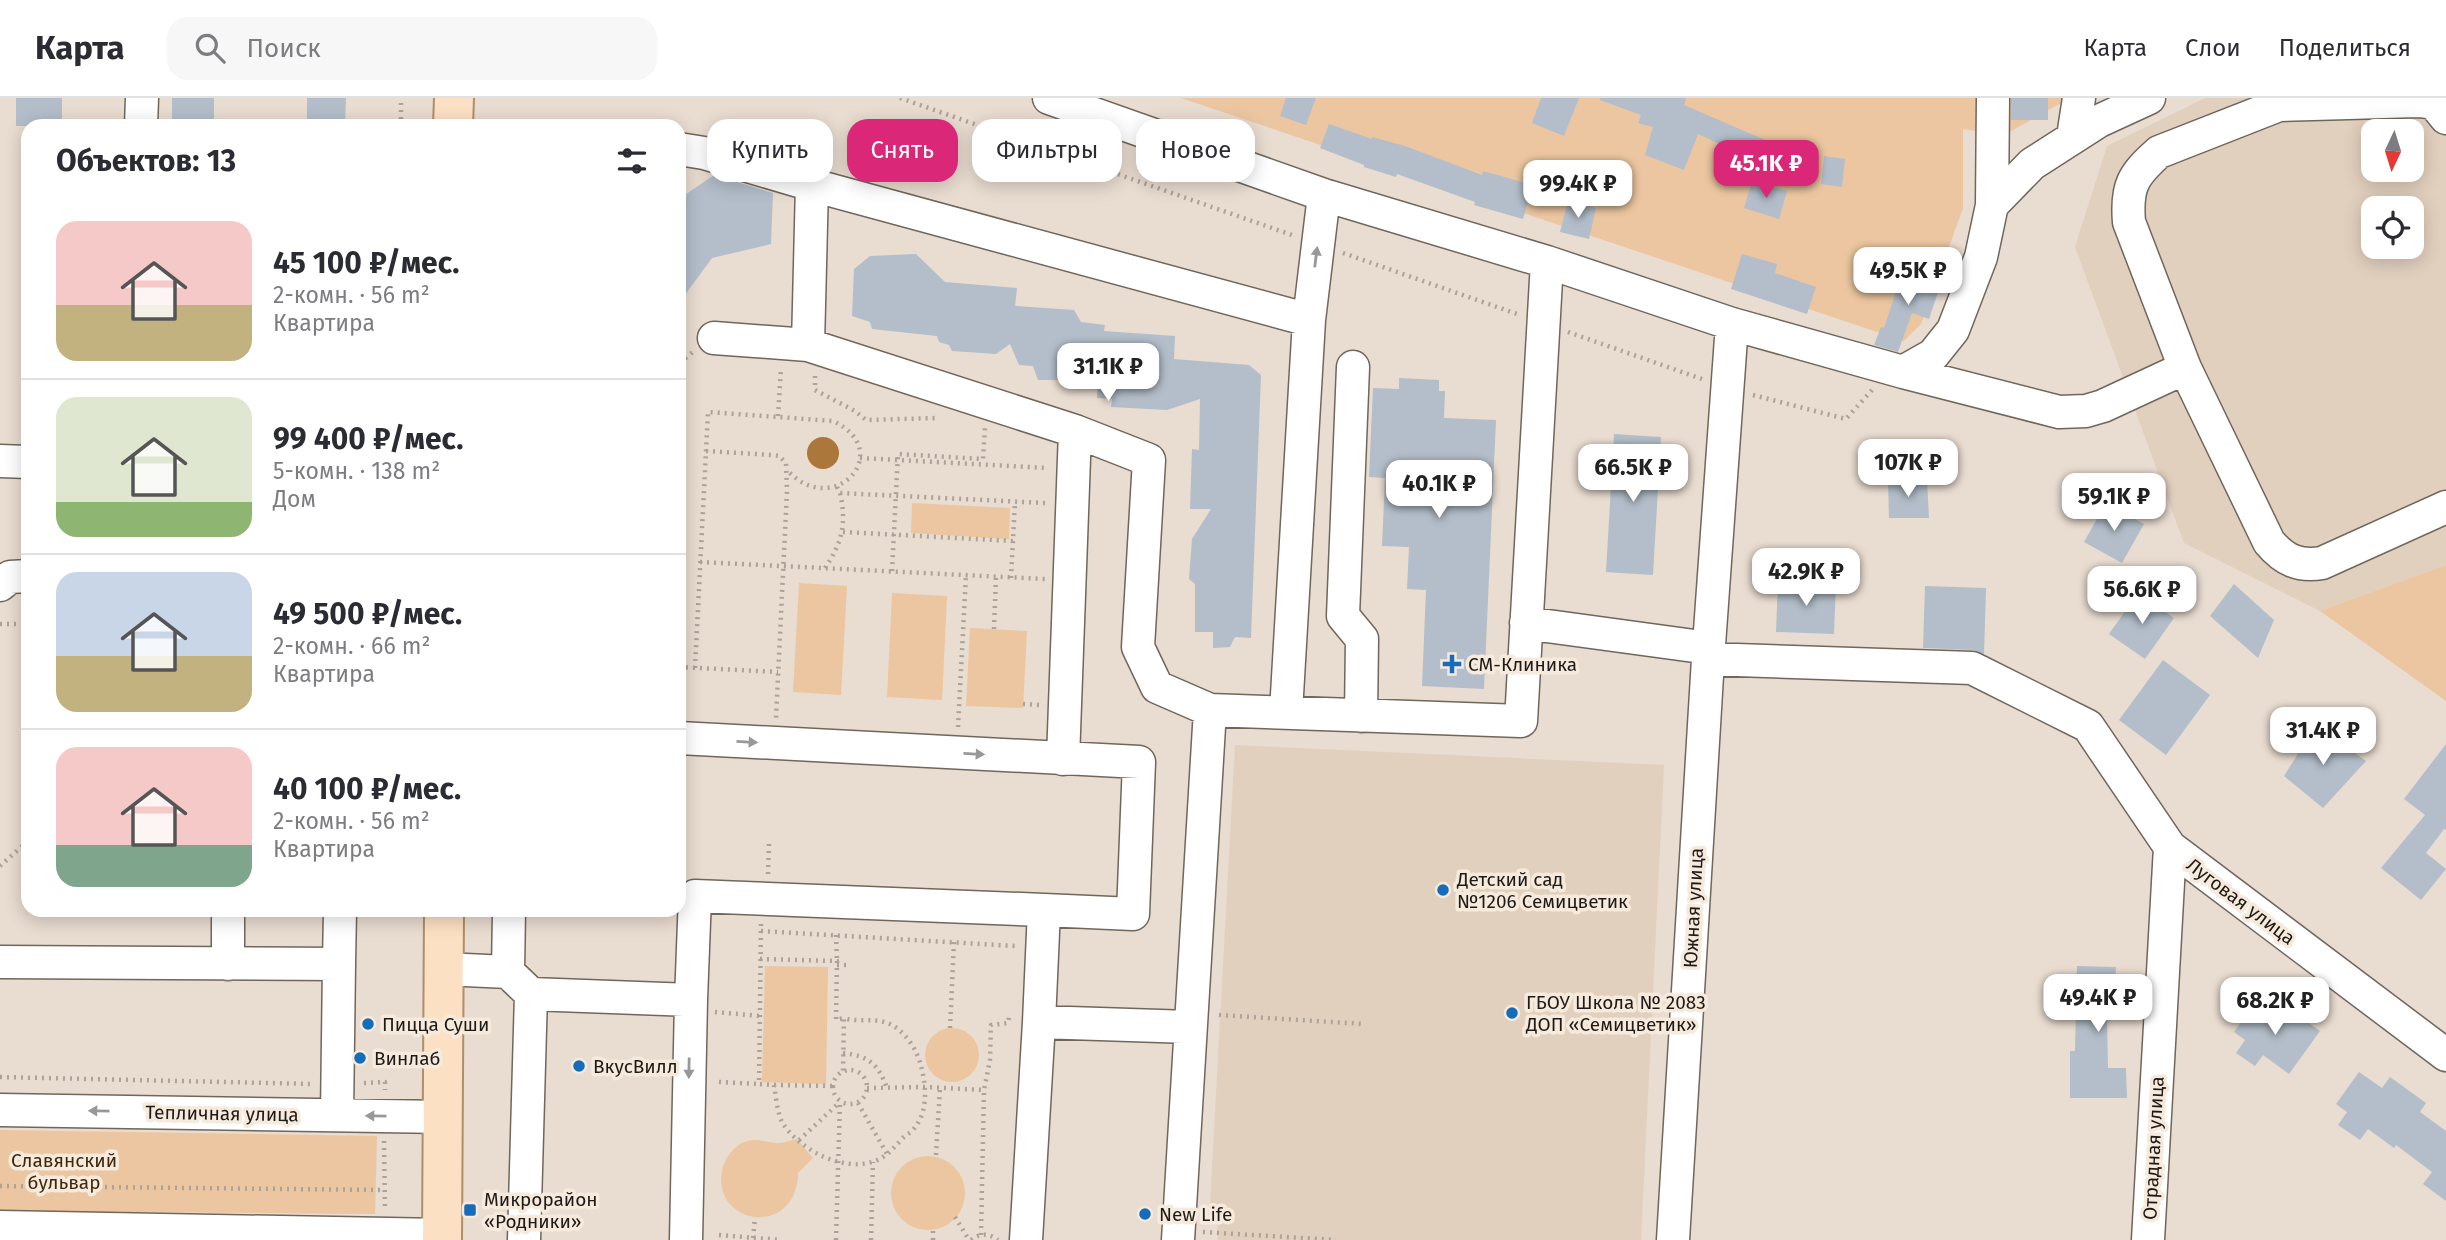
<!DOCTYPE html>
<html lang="ru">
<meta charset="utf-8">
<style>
:root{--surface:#fff;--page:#f7f7f7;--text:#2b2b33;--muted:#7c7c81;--line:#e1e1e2;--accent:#db2777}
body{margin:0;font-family:"Fira Sans",sans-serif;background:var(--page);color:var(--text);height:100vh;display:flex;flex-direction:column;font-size:26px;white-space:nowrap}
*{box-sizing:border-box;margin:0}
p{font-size:23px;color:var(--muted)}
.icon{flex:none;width:38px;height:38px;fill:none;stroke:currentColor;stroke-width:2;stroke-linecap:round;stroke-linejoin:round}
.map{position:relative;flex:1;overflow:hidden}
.sheet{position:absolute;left:21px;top:21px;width:665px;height:798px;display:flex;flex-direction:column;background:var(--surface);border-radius:21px;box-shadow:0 4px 18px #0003}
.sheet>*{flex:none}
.banner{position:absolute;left:707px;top:21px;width:665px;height:63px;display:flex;gap:14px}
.needle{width:46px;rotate:184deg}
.controls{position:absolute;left:2361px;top:21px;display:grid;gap:14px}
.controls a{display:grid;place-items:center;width:63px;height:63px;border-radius:14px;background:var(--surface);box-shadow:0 4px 18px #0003;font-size:35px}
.price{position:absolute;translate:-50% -60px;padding:0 16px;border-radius:14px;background:#fff;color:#222;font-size:23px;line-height:46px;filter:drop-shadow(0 2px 4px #0008)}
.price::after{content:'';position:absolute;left:50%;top:42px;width:21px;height:16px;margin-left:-10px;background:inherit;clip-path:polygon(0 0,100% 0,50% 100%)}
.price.selected{background:var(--accent);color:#fff}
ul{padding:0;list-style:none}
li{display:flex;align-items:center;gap:21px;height:175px;padding:0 35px}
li+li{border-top:2px solid var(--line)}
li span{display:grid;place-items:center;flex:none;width:196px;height:140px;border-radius:21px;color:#555}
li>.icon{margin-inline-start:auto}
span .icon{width:84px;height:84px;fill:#fffc;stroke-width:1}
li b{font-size:30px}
h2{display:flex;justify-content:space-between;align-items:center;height:84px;padding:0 35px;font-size:30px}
.chip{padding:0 24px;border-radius:21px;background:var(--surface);box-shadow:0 4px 18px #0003;font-size:24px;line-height:63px}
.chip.selected{background:var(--accent);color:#fff}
header{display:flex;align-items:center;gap:42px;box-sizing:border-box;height:98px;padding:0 35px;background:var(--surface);border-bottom:2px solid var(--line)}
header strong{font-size:33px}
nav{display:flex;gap:38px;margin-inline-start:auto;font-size:24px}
.search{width:490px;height:63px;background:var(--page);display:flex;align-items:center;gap:18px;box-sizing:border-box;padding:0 24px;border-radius:21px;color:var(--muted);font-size:26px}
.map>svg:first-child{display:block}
</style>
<header>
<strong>Карта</strong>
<div class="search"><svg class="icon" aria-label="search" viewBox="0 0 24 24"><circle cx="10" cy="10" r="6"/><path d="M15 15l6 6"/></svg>Поиск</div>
<nav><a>Карта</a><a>Слои</a><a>Поделиться</a></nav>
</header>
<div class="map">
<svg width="2446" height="1142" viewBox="0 0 2446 1142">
<rect width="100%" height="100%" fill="#e9dcd0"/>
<path fill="#e2d0be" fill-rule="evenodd" d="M 2205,0 L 2446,0 L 2446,467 L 2320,513 L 2184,445 L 2075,149 L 2107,48 ZM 2373,33 L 2412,33 L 2412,72 L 2373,72 ZM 2373,110 L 2412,110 L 2412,149 L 2373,149 Z
M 1235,647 L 1664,667 L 1641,1142 L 1218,1142 L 1217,1120 L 1210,1107 Z"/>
<path fill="#ebc6a0" d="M 1181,0 L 2070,0 L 2004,37 L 1963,31 L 1963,110 L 1921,226 L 1904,243 Z
M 912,405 L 1010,410 L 1009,441 L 911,435 Z
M 2446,467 L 2446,603 L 2320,513 Z
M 799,485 L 847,488 L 841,597 L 793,594 Z
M 892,495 L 947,498 L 942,602 L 887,599 Z
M 970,530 L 1027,533 L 1023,610 L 966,608 Z
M 765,868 L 828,869 L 826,986 L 762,984 Z
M925 957a27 27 0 1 1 54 0a27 27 0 1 1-54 0Z
M 0,1032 L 377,1038 L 375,1116 L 0,1113 Z
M 797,1041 L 813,1060 L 798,1075 C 797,1140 712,1128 722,1073 C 724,1063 730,1053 739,1047 C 754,1038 762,1044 776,1045 C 782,1046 791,1042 797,1041 Z
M891 1095a37 37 0 1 1 74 0a37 37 0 1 1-74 0Z"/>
<path fill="#ab773a" d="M807 355a16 16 0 1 1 32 0a16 16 0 1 1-32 0Z"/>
<path fill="#b3beca" d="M 16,0 L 62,0 L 62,28 L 16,28 Z
M 172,0 L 214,0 L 214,28 L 172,28 Z
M 307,0 L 346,0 L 345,28 L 307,28 Z
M 1286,0 L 1316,0 L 1306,27 L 1280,18 Z
M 1541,0 L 1579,0 L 1564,38 L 1532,25 Z
M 1600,0 L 1686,0 L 1684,7 L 1779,48 L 1770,71 L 1747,62 L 1748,59 L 1698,36 L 1684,72 L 1645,57 L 1653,29 L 1638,25 L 1641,17 L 1600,2 Z
M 2011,0 L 2048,0 L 2048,22 L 2011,22 Z
M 1329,26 L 1372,41 L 1372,39 L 1405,48 L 1482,77 L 1483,73 L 1533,87 L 1523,121 L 1474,107 L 1475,104 L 1397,76 L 1396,79 L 1364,69 L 1364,67 L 1320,50 Z
M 1824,58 L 1845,61 L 1842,89 L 1821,86 Z
M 714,77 L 773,95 L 771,146 L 712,160 L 679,205 L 679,101 Z
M 1752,83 L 1787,93 L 1779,121 L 1744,110 Z
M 1568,103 L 1596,110 L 1589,141 L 1560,134 Z
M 916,156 L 945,184 L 1017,190 L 1015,208 L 1074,212 L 1081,224 L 1105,227 L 1104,233 L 1175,238 L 1174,261 L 1249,267 L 1261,277 L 1251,540 L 1235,539 L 1230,549 L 1213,550 L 1213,534 L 1195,534 L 1195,486 L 1189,481 L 1192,441 L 1211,411 L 1190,411 L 1192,351 L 1199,352 L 1200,301 L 1167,312 L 1111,309 L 1112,301 L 1097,300 L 1098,282 L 1038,282 L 1033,268 L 1019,267 L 1010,246 L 996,256 L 952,253 L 949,247 L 939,244 L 937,238 L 872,231 L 870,224 L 852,218 L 854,171 L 870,158 Z
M 1742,156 L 1777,166 L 1775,175 L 1816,189 L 1807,216 L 1731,191 Z
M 1904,169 L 1942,182 L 1929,221 L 1912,215 L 1898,254 L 1874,247 L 1881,229 L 1884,230 Z
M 1399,280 L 1439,282 L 1439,293 L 1445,293 L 1444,320 L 1496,322 L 1484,591 L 1422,588 L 1426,492 L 1407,491 L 1409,449 L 1382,448 L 1385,380 L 1369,379 L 1373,290 L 1399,291 Z
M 1614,336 L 1661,339 L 1653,477 L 1606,474 Z
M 1888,381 L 1927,383 L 1929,420 L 1889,420 Z
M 2106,405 L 2144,426 L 2122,465 L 2084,444 Z
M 1778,484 L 1836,486 L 1834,536 L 1776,534 Z
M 2234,486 L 2274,522 L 2258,560 L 2210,518 Z
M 1925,488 L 1986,490 L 1984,556 L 1973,552 L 1923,550 Z
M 2138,495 L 2174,520 L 2145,561 L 2109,536 Z
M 2163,562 L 2210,597 L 2166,657 L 2119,622 Z
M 2316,627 L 2366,663 L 2323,710 L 2284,678 Z
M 2446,646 L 2446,732 L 2444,731 L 2426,755 L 2446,771 L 2421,802 L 2381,770 L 2425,717 L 2404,701 Z
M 2077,868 L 2116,869 L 2115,891 L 2136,891 L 2134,921 L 2107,920 L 2108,970 L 2126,970 L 2127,1000 L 2070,1000 L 2070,953 L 2075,953 Z
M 2255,904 L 2278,920 L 2286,909 L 2320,933 L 2289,976 L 2263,957 L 2255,968 L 2236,955 L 2245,942 L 2234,934 Z
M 2359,974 L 2382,990 L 2390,979 L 2426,1005 L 2420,1014 L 2446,1033 L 2446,1103 L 2423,1086 L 2432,1074 L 2396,1047 L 2394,1050 L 2368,1031 L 2360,1042 L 2338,1027 L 2347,1014 L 2336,1006 Z"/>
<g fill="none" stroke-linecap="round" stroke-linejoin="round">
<defs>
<path id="minor" d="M 1049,0 L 1324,97 L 1547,164 L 1732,226 L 1903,274 L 2059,314 L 2086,313 L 2103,308 L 2185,270
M 2446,20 L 2434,5 L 2419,3 L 2279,7 L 2159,54 C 2133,77 2126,88 2129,124 L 2185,270 L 2269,444 C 2284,462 2299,469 2322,465 L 2446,409
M 141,28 L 142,0
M 2073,39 L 2079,0
M 679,51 L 704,55 L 812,87 L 808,247 L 1075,333 L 1063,661
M 812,87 L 1309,222
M 1992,107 L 1993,0
M 714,240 L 808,247
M 1353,269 L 1343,518 L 1362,541 L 1361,618
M 1903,274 L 1933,257 L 1953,232 L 1981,159 L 1992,107 L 2032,66 L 2099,23 L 2149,0
M 1075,333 L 1149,362 L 1138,549 L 1157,589 L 1210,612
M 0,363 L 28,364
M 0,487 L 10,479 L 28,478
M 1526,525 L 1709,550
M 1708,561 L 1972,570 L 2088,628 L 2170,749 L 2446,957
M 1286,614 L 1309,222 L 1324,97
M 679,640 L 1139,664 L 1133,816 L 1044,812
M 0,864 L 339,866 L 340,812
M 228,866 L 228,812
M 444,871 L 508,874 L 531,896
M 508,874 L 509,812
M 0,1012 L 444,1019
M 337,1017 L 339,866
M 0,1129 L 442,1137
M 524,1142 L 531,896 L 691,902 L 695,798 L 1044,812 L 1039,924 L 1190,929
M 686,1142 L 691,902
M 1026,1142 L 1039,924
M 1178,1142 L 1210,612 L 1521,623 L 1547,164
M 1673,1142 L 1708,561 L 1732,226
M 2148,1142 L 2170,749"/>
<path id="major" d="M 453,28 L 454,0
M 442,1142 L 444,812"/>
</defs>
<use href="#minor" stroke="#70665b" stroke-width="35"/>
<use href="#major" stroke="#ad8e6d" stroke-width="42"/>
<path stroke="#aca298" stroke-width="4.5" stroke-dasharray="2 5" stroke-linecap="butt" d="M 900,0 L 1292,137
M 401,28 L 401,0
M 1343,155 L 1517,216
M 1568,234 L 1702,281
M 679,261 L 683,262 L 693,254
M 815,278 L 815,292 L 855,313 L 866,322 L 938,320
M 1753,297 L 1846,321 L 1872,292
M 778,318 L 781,270
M 706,353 L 772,357 L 779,358 L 786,365 L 787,393 L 776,620
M 860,360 L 1048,370
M 837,389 L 840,395 L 1045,405
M 843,434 L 1013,443
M 700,464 L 1045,481
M 825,470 C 842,445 847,425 840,395
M 892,473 L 898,356 L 983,361 L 985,330
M 1011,480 L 1015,404
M 0,526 L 28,526
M 994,531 L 996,479
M 679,569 L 778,574
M 695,570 L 708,314 L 833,323 C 897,353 834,422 788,373
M 1023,606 L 1040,607
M 958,629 L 966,477
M 0,768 L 28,743
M 768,776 L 769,746
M 761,826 L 759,986 L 774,987 C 776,999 777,1013 782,1024 C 798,1051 843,1075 875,1063 C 888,1058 894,1049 903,1040 C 905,1037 909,1036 912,1033 C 928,1016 927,990 921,968 C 917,952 906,934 890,926 C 875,919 859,925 844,920 L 843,973
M 761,833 L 1015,848
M 836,837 L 837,863
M 760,861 L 837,863 L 836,922 L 844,920
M 837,867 L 846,867
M 715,914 L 760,918
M 1219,917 L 1364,926
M 950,930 L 954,844
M 843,955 C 869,958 878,966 887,990
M833 989a17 17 0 1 1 34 0a17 17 0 1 1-34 0Z
M 0,979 L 313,986
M 719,984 L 759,986
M 364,985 L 385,984 L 385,992
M 774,987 L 833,988
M 867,990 L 925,989 L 984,992
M 858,1005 L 887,1056
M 799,1042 L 840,1004
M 384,1043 L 385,1111
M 936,1057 L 940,990
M 0,1088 L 384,1092
M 955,1119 L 969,1142
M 1203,1134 L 1336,1142
M 719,1137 L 781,1142
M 981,1137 L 984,992 L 990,962 L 991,927 L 1008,925 L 1009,919
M 753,1140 L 755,1120
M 836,1142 L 840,1003
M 871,1142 L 873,1064
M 933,1142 L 933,1132
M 971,1142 C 980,1135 989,1135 998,1142"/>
<use href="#minor" stroke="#fff" stroke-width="32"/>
<use href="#major" stroke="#fce0c4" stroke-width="38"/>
</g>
<defs><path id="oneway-solid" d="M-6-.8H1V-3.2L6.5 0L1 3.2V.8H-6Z" transform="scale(1.75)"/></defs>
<g fill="#9a9896">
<use href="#oneway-solid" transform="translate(1316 159) rotate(-83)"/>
<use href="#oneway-solid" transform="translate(747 644) rotate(3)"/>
<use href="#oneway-solid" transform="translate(974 656) rotate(3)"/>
<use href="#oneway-solid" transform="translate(689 970) rotate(91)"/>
<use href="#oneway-solid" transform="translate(99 1013) rotate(-179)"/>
<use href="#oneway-solid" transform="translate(376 1018) rotate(-179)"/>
</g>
<g fill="#156cba" stroke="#f6eadd" stroke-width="2.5">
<path d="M1448.5 555.5h7v7h7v7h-7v7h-7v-7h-7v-7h7z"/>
<circle cx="1443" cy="792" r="7"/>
<circle cx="1512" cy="915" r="7"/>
<circle cx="368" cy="926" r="7"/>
<circle cx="360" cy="960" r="7"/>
<circle cx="579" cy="968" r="7"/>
<rect x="463" y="1105" width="14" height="14" rx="3.5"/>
<circle cx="1145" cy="1116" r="7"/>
</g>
<g text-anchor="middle" stroke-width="7" stroke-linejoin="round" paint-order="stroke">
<g font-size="19" fill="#1f1a16" stroke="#f6eadd" text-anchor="start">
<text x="1468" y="573">СМ-Клиника</text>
<text x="1457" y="788">Детский сад<tspan x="1457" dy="22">№1206 Семицветик</tspan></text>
<text x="1526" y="911">ГБОУ Школа № 2083<tspan x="1526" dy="22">ДОП «Семицветик»</tspan></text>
<text x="382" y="933">Пицца Суши</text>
<text x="374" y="967">Винлаб</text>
<text x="593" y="975">ВкусВилл</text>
<text x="484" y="1108">Микрорайон<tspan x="484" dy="22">«Родники»</tspan></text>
<text x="1159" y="1123">New Life</text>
</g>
<g font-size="19" fill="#1f1a16" stroke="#f6eadd">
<text transform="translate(2241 803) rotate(37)" y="7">Луговая улица</text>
<text transform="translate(1693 810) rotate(-87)" y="7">Южная улица</text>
<text transform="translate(222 1015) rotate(1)" y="7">Тепличная улица</text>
<text transform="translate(2153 1050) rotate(-87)" y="7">Отрадная улица</text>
</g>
<g font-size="19" fill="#3e280c" stroke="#f6eadd">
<text x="64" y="1069">Славянский<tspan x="64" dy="22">бульвар</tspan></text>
</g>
</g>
</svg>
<div class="controls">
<a><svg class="needle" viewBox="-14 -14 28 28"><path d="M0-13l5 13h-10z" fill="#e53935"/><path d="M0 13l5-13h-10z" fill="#7c7c81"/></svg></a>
<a><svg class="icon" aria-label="locate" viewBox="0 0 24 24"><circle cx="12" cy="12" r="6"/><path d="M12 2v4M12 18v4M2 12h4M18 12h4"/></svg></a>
</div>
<b class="price selected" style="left:1766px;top:102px">45.1K ₽</b>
<b class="price" style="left:1578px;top:122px">99.4K ₽</b>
<b class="price" style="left:1908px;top:209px">49.5K ₽</b>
<b class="price" style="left:1108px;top:305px">31.1K ₽</b>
<b class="price" style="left:1908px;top:401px">107K ₽</b>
<b class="price" style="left:1633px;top:406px">66.5K ₽</b>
<b class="price" style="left:1439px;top:422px">40.1K ₽</b>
<b class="price" style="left:2114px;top:435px">59.1K ₽</b>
<b class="price" style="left:1806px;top:510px">42.9K ₽</b>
<b class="price" style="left:2142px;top:528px">56.6K ₽</b>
<b class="price" style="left:2323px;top:669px">31.4K ₽</b>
<b class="price" style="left:2098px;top:936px">49.4K ₽</b>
<b class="price" style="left:2275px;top:939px">68.2K ₽</b>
<div class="banner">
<a class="chip">Купить</a>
<a class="chip selected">Снять</a>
<a class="chip">Фильтры</a>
<a class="chip">Новое</a>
</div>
<section class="sheet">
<h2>Объектов: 13<svg class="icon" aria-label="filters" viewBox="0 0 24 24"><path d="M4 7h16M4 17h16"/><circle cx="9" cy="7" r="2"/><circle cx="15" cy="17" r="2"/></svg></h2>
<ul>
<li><span style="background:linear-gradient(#f6c9c9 60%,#c2b280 0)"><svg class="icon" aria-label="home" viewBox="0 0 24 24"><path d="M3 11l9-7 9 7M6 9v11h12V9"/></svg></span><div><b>45 100 ₽/мес.</b><p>2-комн. · 56 m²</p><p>Квартира</p></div></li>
<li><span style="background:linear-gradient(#dfe7d0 75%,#8fb573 0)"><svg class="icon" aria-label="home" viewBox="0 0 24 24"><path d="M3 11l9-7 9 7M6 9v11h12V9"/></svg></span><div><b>99 400 ₽/мес.</b><p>5-комн. · 138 m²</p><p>Дом</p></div></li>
<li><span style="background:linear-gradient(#c9d6e8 60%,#c2b280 0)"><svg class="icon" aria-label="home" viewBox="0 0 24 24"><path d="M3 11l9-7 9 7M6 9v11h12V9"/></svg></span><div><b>49 500 ₽/мес.</b><p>2-комн. · 66 m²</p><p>Квартира</p></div></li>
<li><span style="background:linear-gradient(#f6c9c9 70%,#7fa58c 0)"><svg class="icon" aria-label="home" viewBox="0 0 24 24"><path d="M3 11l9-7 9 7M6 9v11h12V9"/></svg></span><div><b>40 100 ₽/мес.</b><p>2-комн. · 56 m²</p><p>Квартира</p></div></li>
</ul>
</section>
</div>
